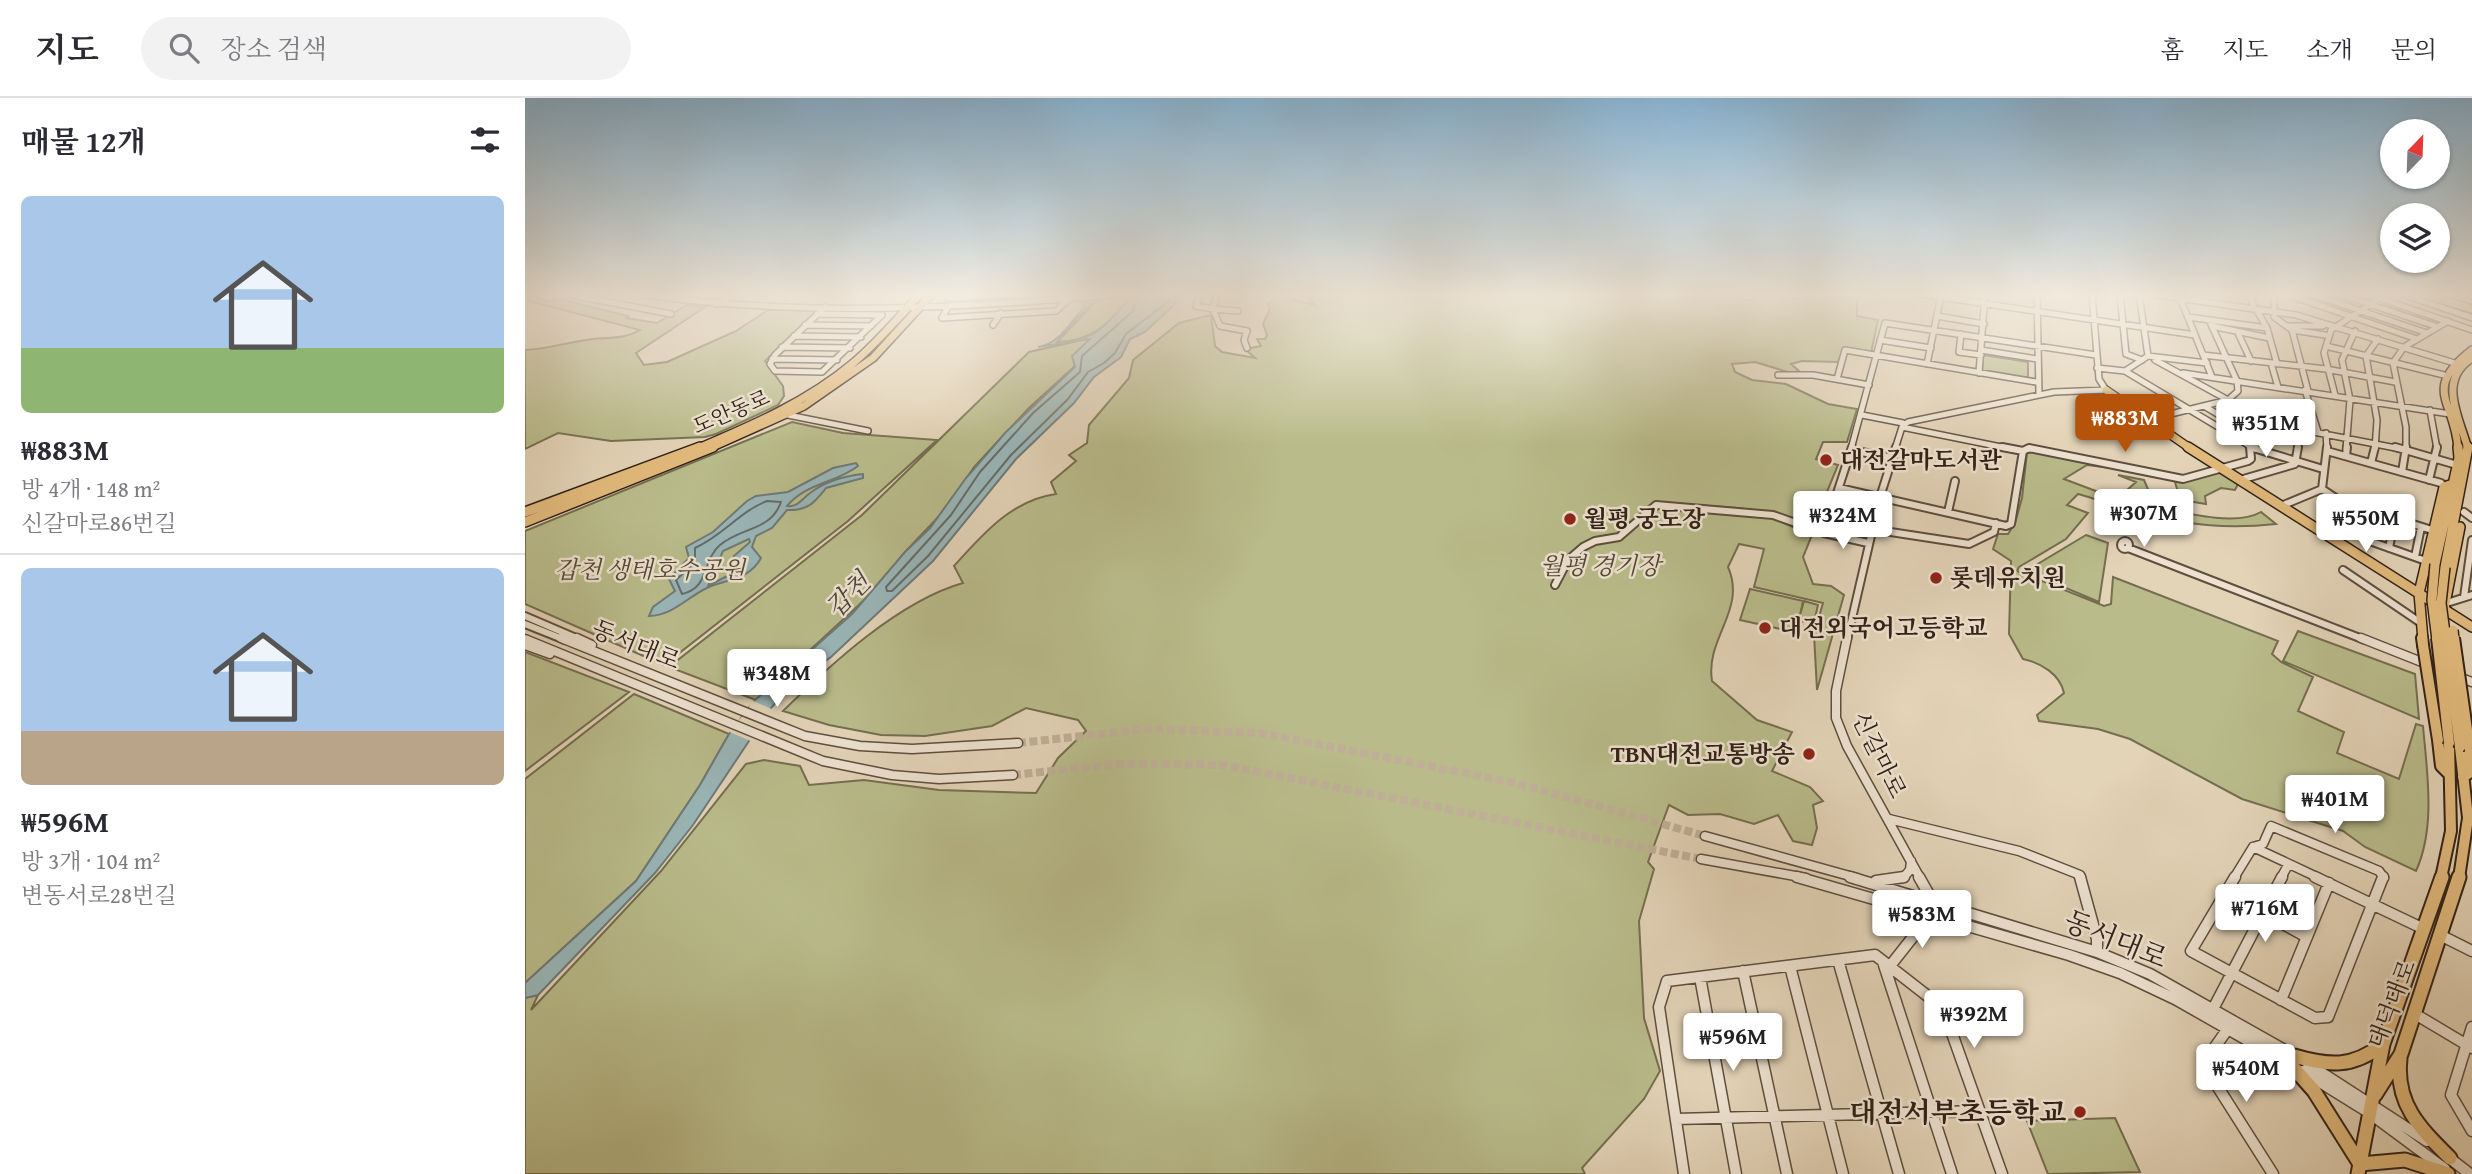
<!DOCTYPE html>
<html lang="ko">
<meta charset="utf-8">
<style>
:root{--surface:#fff;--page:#f2f2f3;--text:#2b2b33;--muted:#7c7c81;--line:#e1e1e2;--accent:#b45309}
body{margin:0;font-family:"Gentium Book Plus","Noto Serif KR",serif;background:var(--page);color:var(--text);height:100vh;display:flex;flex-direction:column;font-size:26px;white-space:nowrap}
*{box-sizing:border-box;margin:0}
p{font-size:23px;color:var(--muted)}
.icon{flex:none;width:38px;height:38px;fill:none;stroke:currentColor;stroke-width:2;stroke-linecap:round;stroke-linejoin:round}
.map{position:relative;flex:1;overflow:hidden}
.panel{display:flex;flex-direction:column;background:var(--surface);width:525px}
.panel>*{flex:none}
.needle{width:46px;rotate:23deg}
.tools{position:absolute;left:1855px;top:21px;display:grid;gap:14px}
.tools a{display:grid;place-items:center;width:70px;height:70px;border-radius:50%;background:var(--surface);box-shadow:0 2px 5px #0004;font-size:35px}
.price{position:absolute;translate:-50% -60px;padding:0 16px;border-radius:7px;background:#fff;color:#222;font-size:23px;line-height:46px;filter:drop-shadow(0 2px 4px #0008)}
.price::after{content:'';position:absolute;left:50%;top:42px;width:21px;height:16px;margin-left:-10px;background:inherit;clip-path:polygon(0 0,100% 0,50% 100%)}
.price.on{background:var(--accent);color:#fff}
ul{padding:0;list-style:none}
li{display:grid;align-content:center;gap:14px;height:371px;padding:0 21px}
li+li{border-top:2px solid var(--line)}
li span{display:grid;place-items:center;height:217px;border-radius:10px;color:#555}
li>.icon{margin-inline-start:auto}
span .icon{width:126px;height:126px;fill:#fffc;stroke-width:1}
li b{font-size:30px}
h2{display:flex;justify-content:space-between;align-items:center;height:84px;padding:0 21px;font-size:30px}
header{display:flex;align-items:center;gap:42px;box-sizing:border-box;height:98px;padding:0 35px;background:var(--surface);border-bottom:2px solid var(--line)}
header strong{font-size:33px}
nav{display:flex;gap:38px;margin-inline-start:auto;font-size:24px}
.search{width:490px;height:63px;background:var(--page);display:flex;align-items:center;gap:18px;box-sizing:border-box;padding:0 24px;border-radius:38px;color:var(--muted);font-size:26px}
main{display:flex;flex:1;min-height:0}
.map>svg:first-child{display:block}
</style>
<header>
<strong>지도</strong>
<div class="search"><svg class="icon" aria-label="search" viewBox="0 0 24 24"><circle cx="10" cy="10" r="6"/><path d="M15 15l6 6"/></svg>장소 검색</div>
<nav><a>홈</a><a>지도</a><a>소개</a><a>문의</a></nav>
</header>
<main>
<section class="panel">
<h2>매물 12개<svg class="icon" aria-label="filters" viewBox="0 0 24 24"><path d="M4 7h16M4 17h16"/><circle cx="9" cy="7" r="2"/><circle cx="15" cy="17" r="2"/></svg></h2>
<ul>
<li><span style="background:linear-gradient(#a9c7e8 70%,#8fb573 0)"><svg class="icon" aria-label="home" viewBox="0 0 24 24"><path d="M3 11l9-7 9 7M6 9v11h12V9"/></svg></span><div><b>₩883M</b><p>방 4개 · 148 m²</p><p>신갈마로86번길</p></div></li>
<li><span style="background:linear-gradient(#a9c7e8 75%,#b9a48a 0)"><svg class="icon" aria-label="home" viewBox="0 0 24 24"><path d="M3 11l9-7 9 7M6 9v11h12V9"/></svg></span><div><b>₩596M</b><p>방 3개 · 104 m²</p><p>변동서로28번길</p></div></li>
</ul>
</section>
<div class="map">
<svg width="1947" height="1076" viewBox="0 0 1947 1076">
<rect width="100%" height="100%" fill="#e3d3b7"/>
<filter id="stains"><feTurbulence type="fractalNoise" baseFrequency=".00286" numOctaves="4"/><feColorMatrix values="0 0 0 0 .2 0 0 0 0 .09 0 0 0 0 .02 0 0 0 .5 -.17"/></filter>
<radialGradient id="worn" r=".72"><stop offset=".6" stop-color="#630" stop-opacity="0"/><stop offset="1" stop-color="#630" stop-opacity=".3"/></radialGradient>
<path fill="#b9bb8a" stroke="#756e50" stroke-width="2" d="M 0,196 L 24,203 L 34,201 L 103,218 L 101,220 L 132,225 L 162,207 L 180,209 L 111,255 L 119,267 L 142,264 L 211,233 L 243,212 L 292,212 L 240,263 L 258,288 L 259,298 L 253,307 L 191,336 L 180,339 L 86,343 L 33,335 L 0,351 L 0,252 C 21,251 40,245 61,242 C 79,239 98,242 115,232 L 0,202 Z
M 792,196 L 1200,196 L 1223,203 C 1250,191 1256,204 1277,200 C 1296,196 1313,196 1332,196 L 1332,218 L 1353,222 L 1346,255 L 1319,251 L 1313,264 L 1277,263 L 1266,266 L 1274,273 L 1266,275 L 1230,264 L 1207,266 L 1210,274 L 1227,282 L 1261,286 L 1303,306 L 1332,311 L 1322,344 L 1298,344 L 1291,361 L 1313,367 L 1288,428 C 1237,407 1184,408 1130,405 L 1122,409 L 1247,420 L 1287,437 L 1278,459 L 1288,486 L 1306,488 L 1319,497 L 1292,592 L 1289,536 L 1298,505 L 1229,489 L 1239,451 L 1214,446 L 1203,469 C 1222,512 1180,540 1187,583 L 1232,622 L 1267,634 L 1247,673 L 1285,689 L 1298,703 L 1288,707 L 1292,730 L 1287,747 L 1268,743 L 1253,717 L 1229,726 L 1195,716 L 1163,717 L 1144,707 L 1123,764 L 1129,771 L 1114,823 L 1119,920 L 1135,973 L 1119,1001 L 1057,1070 L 1060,1076 L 0,1076 L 0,900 L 13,897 L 6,912 L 136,773 L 221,666 L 239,662 L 275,668 L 284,687 L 339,682 L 414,692 L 511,695 L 533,660 L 561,633 L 553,622 L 501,610 L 467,628 L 400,638 L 356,637 L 304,627 L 258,613 C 305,567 374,503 438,485 L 429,468 C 458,436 487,402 531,396 L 526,384 L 551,363 L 544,357 L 562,345 L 564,327 L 604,280 L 608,262 L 654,225 L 686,217 L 690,248 L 697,254 L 730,260 L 720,251 L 736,248 L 732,241 L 740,241 L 742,237 L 738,226 L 745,211 L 742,206 L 756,198 L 790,207 L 784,201 Z
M 607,197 C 599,202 600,207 594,214 C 578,232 557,244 532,244 L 574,200 Z
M 566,240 L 550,268 L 504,310 L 449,369 L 420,412 L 380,454 L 349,493 L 231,602 L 144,569 L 337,417 L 504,254 Z
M 1458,257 L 1503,264 L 1503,281 L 1457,273 Z
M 267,324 L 318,335 L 412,342 L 323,423 L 139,567 L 0,506 L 0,433 Z
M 1507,352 L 1612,373 L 1562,367 L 1539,381 L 1592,401 L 1611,384 L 1593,377 L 1619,382 L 1625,396 L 1653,401 L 1649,397 L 1653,394 L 1650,384 L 1694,374 L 1713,386 L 1710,392 L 1696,390 L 1680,398 L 1681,406 L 1627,397 L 1619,406 C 1650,412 1708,430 1736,414 L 1751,426 C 1672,435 1628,418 1553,396 L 1542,407 L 1563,415 L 1541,441 L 1494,469 L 1492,473 L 1579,508 L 1586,506 L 1588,479 L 1753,543 L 1747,556 L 1756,564 L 1788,579 L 1773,613 L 1819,634 L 1812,655 L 1874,681 L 1891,626 L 1898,628 C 1902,674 1911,729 1891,773 L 1840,749 L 1818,733 L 1717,701 L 1605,641 L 1573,631 L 1514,623 L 1512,617 L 1539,595 C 1535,576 1516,565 1498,561 L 1484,536 L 1486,463 L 1468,451 L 1473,436 L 1483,436 L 1490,425 L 1497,400 L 1502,354 Z
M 1561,437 L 1583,445 L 1574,504 L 1501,473 Z
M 1225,491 L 1278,503 L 1275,517 L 1279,503 L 1293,507 L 1289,524 L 1281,522 L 1260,532 L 1215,522 Z
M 1773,533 L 1890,576 L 1894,621 L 1758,563 Z
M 0,554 L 104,594 L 0,673 Z
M 109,596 L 204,636 L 175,687 L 111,783 L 0,885 L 0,681 Z
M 1590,1020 L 1615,1074 L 1523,1076 L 1502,1023 Z"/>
<path fill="#99b6b8" stroke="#6f7a78" stroke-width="2" fill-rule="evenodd" d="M 611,196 L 657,196 L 649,207 L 620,234 L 605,241 L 596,259 L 569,279 L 549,305 L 491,361 L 408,463 L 306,559 L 263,590 L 246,610 L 168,727 L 130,775 L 13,897 L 0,900 L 0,885 L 111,783 L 175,687 L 204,636 L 229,603 L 327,516 L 380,454 L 405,430 L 441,380 L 480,335 L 550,269 L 547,258 L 565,241 L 513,249 C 535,246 546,223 560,208 L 557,206 L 569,198 L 573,199 C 570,207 566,205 561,211 C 555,217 536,238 532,244 C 579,243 581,221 611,196 Z
M 331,365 L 333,368 C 311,385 281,385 262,408 C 272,410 277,401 285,395 C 301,383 319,378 338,376 L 338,380 L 301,390 C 289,405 283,413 262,412 L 247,430 L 231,438 L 227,449 L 236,460 C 225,481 203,481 184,489 C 163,498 148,518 124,518 L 128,509 L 150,493 L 144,481 L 164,460 L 161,449 L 188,434 L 222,403 L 231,398 L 263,394 L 308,370 ZM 224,441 L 225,444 L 209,458 L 206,476 L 183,488 L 198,453 Z"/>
<path fill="#e3d3b7" d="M 226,602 L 249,612 L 228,644 L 202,633 L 223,613 Z"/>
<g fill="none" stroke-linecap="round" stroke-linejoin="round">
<path stroke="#656c68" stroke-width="2" d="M 615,196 L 607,214 L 557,258 L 555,274 L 508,315 L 455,374 L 426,417 L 361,489 L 362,493 L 367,493 L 403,458 L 486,357 L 543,301 L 563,274 L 579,265 L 590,255 L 601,236 L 644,203 L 647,196
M 242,403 L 256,404 C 246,433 216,429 195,447 C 177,462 185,490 157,496 L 151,482 L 170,464 L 170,450 C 200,436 214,414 242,403 Z"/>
<path stroke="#bfaf97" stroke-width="8" stroke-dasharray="8 3.5" stroke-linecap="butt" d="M 493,645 L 623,631 L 735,635 L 991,685 L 1180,738
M 488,677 L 593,666 L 699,667 L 1176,761"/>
<path stroke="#bfaf97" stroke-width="7" stroke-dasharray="7 3.5" stroke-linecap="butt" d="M 1914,196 L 1947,207"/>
<defs>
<path id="minor-far3" d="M 41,196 L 146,216
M 113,196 C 272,219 436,211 595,196
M 423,196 L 423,200 L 493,196
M 675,196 L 671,208 L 688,211 L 695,228 L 722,233 L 719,242 L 722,250
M 692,196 L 688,211 L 713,213
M 1395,196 L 1670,237
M 1512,196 L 1514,296
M 1567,196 L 1574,281 L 1581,292
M 1595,196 L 1601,256 L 1617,262
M 1614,196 L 1623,258
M 1625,196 L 1771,217 L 1936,267
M 1725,196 L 1729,210
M 1749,196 L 1749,219 L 1767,232 L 1783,293
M 1761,196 L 1892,241
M 1786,196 L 1902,235
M 1814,196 L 1913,229
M 1842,196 L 1947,232
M 1877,196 L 1947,220
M 1940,196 L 1947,198
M 1655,200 L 1687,279
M 191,206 L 209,196
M 300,209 L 250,257 L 245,266 L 250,273 L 297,274 L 357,217
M 423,209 L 417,220 L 531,213 L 545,200
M 1731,211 L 1742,230 L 1752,266
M 292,216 L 357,217
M 1412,218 L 1459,226
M 1663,219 L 1742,230
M 280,227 L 346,228
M 468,227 L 476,215
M 1687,228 L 1744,240
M 1764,228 L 1798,228
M 1767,232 L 1800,237
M 1713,235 L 1726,263
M 1436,236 L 1434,254 L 1456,257
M 269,238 L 336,239
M 1355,242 L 1406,250
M 1801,248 L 1919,277
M 257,249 L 325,250
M 1456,252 L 1512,261
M 1678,257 L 1801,271 L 1870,284
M 247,261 L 312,262
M 1630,262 L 1703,302
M 1746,265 L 1753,289
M 1402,266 L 1416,197
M 1572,270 L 1600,273 L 1623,258 L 1682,265
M 1600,273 L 1730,351
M 1454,275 L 1460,196
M 1658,275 L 1925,316
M 1253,277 L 1288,277 L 1344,287
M 1312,281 L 1320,252 L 1511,284
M 1780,292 L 1793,334
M 1810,297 L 1799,255 L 1806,232 L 1861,196
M 1679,308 L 1740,344
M 1905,312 L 1912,351
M 263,317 L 343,333
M 1337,317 L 1378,325
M 1621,322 L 1703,302 L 1713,293 L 1712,283 L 1684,222
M 1377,329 L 1486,351
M 1801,335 L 1802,351
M 1725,349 L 1768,330 L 1876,351
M 1326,351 L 1360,225 L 1571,257
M 1370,351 L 1377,329 L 1383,324 L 1529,294 L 1581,292
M 1503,351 L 1507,351
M 1772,351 L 1773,346
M 1821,351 L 1825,302 L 1817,262 L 1830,233
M 1850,351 L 1852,322 L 1841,258 L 1853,241
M 1881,351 L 1881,329 L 1868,265 L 1879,249 L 1923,223"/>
<path id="minor-far2" d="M 1477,349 L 1498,353
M 1725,349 L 1798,371
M 1870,349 L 1932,367
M 1326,352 L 1368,360
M 1802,353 L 1916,385
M 1821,358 L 1822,349
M 1846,365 L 1850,349
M 1877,374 L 1881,349
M 1715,382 L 1770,366 L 1773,349
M 1904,382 L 1912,349
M 1314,390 L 1481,428 L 1486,426 L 1498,353 L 1504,350 L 1658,381 L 1723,363 L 1726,361 L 1725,349
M 1797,391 L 1815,403 L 1910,433
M 1797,391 L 1802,349
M 1756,408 L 1797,391
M 1833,408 L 1839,441 L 1901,463
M 1423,414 L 1430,383
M 1939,414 L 1947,420
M 1346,431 L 1444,446 L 1469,434 L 1471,425
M 1299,435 L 1327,349
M1596 447a4 4 0 1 1 8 0a4 4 0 1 1-8 0Z
M 1603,450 L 1840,542
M 1864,450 L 1870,420
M 1890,459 L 1896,429
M 1818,472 L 1896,525
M 1030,487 L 1043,462 L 1058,449 L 1070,443 L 1094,439 L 1131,407 L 1248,417 L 1299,435 L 1343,445
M 1939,499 L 1947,442
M 1925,504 L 1947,497
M 0,518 L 56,542
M 0,526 L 40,542
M 0,541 L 3,542
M 1322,542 L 1355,399 L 1371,349"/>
<path id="minor-far1" d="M 36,540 L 280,638 L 335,648 L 387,651 L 493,645
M 52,540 L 67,547
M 1322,540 L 1311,593 L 1311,620 L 1322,648 L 1395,780
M 1836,540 L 1917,572
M 0,541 L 298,663 L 367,677 L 414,681 L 488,677
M 0,547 L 25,556
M 1931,578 L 1947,584
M 1364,721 L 1494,753 L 1555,777 L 1556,780
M 1180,738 L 1332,780
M 1728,749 L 1794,780
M 1176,761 L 1281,780
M 1378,780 L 1385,772 L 1386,763
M 1709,780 L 1728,749 L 1738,746 L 1746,728 L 1854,773 L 1859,780
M 1756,780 L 1763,767"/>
<path id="minor" d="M 1272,779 L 1544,857 L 1595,875 L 1650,901 L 1766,967
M 1325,779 L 1572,854 L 1625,876 L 1770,958
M 1394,779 L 1407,802
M 1555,779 L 1572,841 L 1572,854
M 1710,779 L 1666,853 L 1790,920 L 1803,919 L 1858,779
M 1790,779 L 1899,831
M 1351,783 L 1379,779
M 1701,795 L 1782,839
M 1917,838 L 1947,853
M 1313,862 L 1374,1076
M 1358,864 L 1427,1076
M 1265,868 L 1318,1076
M 1365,868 L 1406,816
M 1218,873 L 1262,1076
M 1175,879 L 1211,1076
M 1756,902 L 1804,785
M 1688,911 L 1757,779
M 1890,916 L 1947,950
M 1947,929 L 1926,997 L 1947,1033
M 1702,932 L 1690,949 L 1689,983 L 1748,1076
M 1783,966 L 1902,1043
M 1777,973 L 1843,1014 L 1920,1071
M 1151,1021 L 1455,1013
M 1923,1059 L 1945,1076
M 1159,1076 L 1134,909 L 1142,883 L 1350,857 L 1418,910 L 1477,1076"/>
<path id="major-far3" d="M 1897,196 L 1947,211
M 1581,292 L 1666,351
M 171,351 C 225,328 282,304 327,266 C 352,245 373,220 395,196
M 183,351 L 279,308 L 348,260 L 407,196
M 1933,351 C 1930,302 1896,292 1947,252
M 1943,351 C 1934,318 1912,282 1947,260"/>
<path id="major-far2" d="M 1663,349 L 1947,529
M 0,414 L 175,349
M 0,424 L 188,349
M 1910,466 L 1934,360 L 1933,349
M 1920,469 L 1943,349
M 1919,511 L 1935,429
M 1898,542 L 1894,495 L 1919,389 L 1928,386"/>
<path id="major-far1" d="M 1897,540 L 1898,547
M 1913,642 L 1916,668 L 1923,675
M 1938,679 L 1944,675 L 1945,653
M 1916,780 L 1926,733 L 1924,645
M 1934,780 L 1943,720 L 1935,649"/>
<path id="major" d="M 1769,958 C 1804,968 1827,970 1857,947
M 1875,961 C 1870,1006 1895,1030 1925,1060
M 1766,967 L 1789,993 L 1835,1066
M 1850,997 L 1876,956 L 1934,779
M 1835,1066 L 1880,1062 L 1923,1076
M 1833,1076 L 1858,946 L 1917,779"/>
</defs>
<use href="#minor-far3" stroke="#5e4e3f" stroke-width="8"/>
<use href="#minor-far2" stroke="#5e4e3f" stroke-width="10"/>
<use href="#minor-far1" stroke="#5e4e3f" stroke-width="11"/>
<use href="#minor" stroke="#5e4e3f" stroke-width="13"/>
<use href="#major-far3" stroke="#312117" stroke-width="10"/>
<use href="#major-far2" stroke="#312117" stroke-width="12"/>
<use href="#major-far1" stroke="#312117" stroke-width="14"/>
<use href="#major" stroke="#312117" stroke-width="17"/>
<use href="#minor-far3" stroke="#ede2d0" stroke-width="5"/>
<use href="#minor-far2" stroke="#ede2d0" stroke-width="6"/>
<use href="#minor-far1" stroke="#ede2d0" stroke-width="8"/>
<use href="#minor" stroke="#ede2d0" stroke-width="10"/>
<use href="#major-far3" stroke="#e2ba7c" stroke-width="7"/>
<use href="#major-far2" stroke="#e2ba7c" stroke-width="9"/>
<use href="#major-far1" stroke="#e2ba7c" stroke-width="10"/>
<use href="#major" stroke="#e2ba7c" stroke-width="13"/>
<defs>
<path id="major-bridge-far1" d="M 1910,466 L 1907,502 L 1912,542
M 1920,469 L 1916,505 L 1921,542
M 1928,532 L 1929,542"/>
<path id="major-bridge" d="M 1912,540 L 1924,645
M 1921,540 L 1935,649
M 1929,540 L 1945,653
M 1898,547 L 1913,642"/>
</defs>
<use href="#major-bridge-far1" stroke="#312117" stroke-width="12" stroke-linecap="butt"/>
<use href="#major-bridge" stroke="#312117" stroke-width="14" stroke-linecap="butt"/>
<use href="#major-bridge-far1" stroke="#e2ba7c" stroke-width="9"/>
<use href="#major-bridge" stroke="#e2ba7c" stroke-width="10"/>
</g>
<linearGradient id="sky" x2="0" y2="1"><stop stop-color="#88b5d5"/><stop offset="0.57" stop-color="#f2ebdf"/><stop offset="1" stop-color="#f2ebdf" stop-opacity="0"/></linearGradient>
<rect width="1947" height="346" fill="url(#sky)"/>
<g fill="#8f2418" stroke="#ede2d0" stroke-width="2.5">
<circle cx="1301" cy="362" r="7"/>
<circle cx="1045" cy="421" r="7"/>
<circle cx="1411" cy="480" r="7"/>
<circle cx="1240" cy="530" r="7"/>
<circle cx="1284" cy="656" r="7"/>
<circle cx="1555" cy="1014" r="7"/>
</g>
<g text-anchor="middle" stroke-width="5" stroke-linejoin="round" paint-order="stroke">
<g font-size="21" fill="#312117" stroke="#ede2d0">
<text transform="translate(206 314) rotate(-23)" y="7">도안동로</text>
</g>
<g font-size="24" font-weight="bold" fill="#312117" stroke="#ede2d0" text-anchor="start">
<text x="1315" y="370">대전갈마도서관</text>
<text x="1059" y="429">월평 궁도장</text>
<text x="1425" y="488">롯데유치원</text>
<text x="1254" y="538">대전외국어고등학교</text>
<text x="1270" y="664" text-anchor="end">TBN대전교통방송</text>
</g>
<g font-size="24" font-style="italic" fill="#534834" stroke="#ede2d0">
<text x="1075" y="476">월평 경기장</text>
<text x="125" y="480">갑천 생태호수공원</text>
</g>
<g font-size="24" fill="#312117" stroke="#ede2d0">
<text transform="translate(111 547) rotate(22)" y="8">동서대로</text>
<text transform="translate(1354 657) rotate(64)" y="8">신갈마로</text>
<text transform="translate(1867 906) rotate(-69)" y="8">대덕대로</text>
</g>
<g font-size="26" font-style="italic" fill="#4b463f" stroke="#ede2d0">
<text transform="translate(323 497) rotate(-45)" y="9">갑천</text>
</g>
<g font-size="28" fill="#312117" stroke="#ede2d0">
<text transform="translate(1591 841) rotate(22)" y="10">동서대로</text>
</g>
<g font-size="28" font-weight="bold" fill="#312117" stroke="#ede2d0" text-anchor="end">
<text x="1541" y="1024">대전서부초등학교</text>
</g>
</g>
<rect width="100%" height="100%" filter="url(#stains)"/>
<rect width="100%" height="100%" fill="url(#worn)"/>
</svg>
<div class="tools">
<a><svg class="needle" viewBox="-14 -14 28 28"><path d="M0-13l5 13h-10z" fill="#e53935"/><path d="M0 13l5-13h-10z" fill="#7c7c81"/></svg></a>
<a><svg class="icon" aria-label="layers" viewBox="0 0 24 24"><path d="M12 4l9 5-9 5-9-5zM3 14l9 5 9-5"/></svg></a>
</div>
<b class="price on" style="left:1600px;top:356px">₩883M</b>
<b class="price" style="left:1741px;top:361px">₩351M</b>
<b class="price" style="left:1619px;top:451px">₩307M</b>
<b class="price" style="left:1318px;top:453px">₩324M</b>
<b class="price" style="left:1841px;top:456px">₩550M</b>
<b class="price" style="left:252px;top:611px">₩348M</b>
<b class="price" style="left:1810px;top:737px">₩401M</b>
<b class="price" style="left:1740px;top:846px">₩716M</b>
<b class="price" style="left:1397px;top:852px">₩583M</b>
<b class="price" style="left:1449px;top:952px">₩392M</b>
<b class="price" style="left:1208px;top:975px">₩596M</b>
<b class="price" style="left:1721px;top:1006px">₩540M</b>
</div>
</main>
